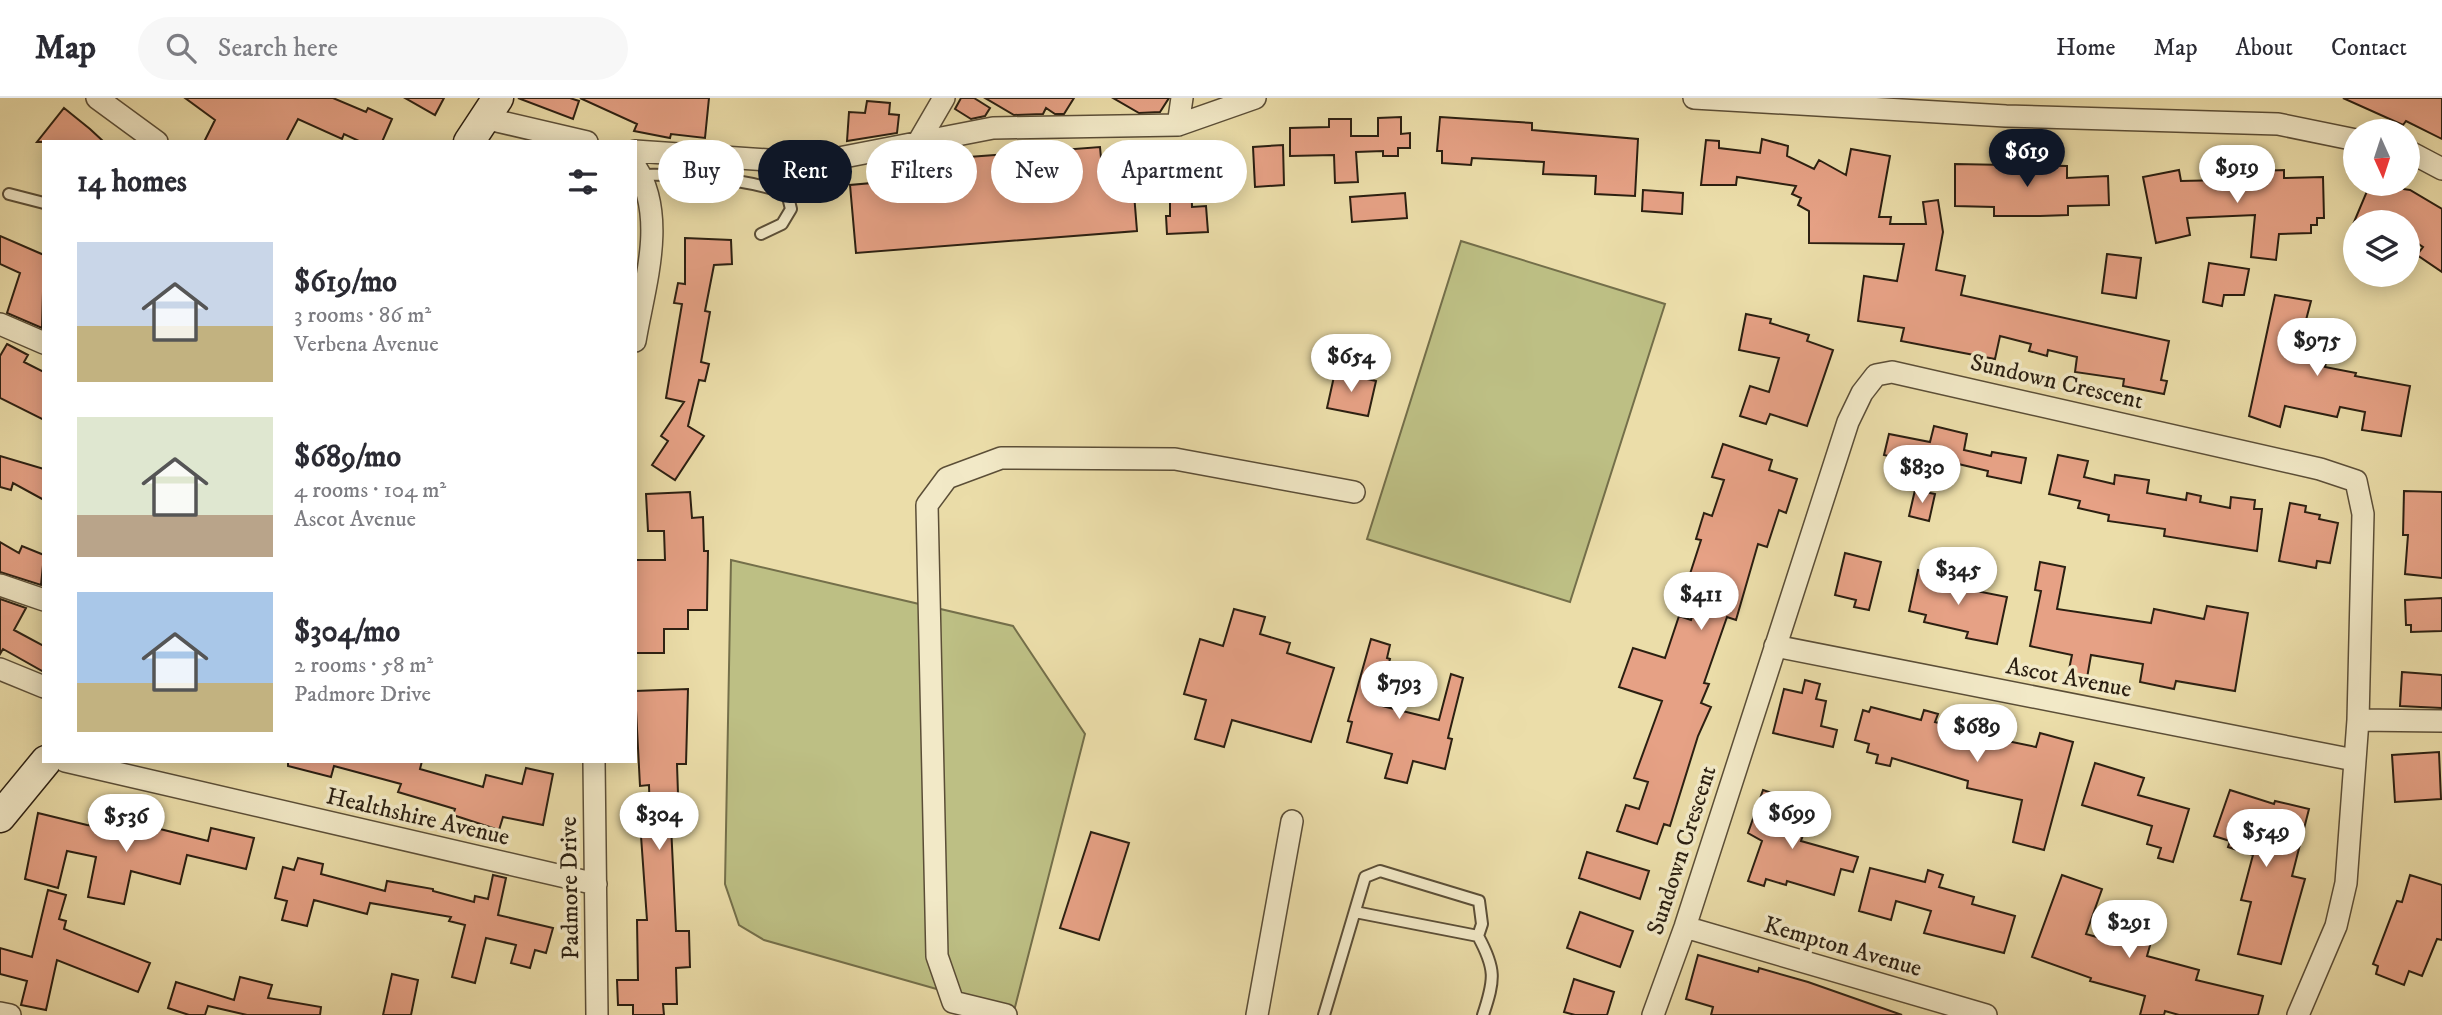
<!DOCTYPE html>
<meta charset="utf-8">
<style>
:root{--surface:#fff;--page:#f7f7f7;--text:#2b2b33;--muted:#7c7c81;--line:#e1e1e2;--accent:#111827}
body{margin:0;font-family:"IM FELL DW Pica",serif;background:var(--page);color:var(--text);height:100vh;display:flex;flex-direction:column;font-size:26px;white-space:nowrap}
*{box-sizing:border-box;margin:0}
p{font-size:23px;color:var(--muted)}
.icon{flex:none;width:38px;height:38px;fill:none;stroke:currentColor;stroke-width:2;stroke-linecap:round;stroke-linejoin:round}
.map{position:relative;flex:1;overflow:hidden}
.details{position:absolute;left:42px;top:42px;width:595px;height:623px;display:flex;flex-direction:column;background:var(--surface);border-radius:0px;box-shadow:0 4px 18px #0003}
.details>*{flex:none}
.top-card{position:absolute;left:658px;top:42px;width:665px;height:63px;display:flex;gap:14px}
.needle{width:46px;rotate:177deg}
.buttons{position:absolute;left:2343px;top:21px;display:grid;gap:14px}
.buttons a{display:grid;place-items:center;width:77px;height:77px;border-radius:50%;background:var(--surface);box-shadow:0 4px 18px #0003;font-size:35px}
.price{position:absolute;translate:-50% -60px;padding:0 16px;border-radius:24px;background:#fff;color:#222;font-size:23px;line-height:46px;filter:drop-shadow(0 2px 4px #0008)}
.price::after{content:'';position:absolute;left:50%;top:42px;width:21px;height:16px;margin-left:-10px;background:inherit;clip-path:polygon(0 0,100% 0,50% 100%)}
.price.selected{background:var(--accent);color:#fff}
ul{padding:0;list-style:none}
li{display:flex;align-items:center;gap:21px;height:175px;padding:0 35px}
li span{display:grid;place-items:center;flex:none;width:196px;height:140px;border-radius:0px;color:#555}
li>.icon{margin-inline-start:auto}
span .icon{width:84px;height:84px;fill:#fffc;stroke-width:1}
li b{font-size:30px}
h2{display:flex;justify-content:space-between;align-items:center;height:84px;padding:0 35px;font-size:30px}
.pill{padding:0 24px;border-radius:32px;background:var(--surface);box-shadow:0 4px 18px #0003;font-size:24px;line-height:63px}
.pill.selected{background:var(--accent);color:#fff}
header{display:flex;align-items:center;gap:42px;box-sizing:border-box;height:98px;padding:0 35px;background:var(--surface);border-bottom:2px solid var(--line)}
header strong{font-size:33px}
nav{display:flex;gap:38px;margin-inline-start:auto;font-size:24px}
.search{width:490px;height:63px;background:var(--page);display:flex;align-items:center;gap:18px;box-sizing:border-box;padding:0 24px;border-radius:38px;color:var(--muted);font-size:26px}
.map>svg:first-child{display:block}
</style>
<header>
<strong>Map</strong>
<div class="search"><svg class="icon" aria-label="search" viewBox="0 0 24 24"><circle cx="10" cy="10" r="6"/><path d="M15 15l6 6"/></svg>Search here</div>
<nav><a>Home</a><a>Map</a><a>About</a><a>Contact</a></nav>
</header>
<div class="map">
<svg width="2442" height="917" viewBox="0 0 2442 917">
<rect width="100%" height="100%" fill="#ebdda9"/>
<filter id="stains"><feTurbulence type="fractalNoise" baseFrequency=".00286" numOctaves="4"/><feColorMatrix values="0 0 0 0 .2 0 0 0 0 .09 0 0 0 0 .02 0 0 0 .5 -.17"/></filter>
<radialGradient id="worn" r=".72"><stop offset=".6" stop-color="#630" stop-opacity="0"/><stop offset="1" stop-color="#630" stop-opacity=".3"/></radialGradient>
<path fill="#bdbf84" stroke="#746f4a" stroke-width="2" d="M 1461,143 L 1665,206 L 1570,504 L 1367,441 Z
M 731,462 L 1013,528 L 1085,636 L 1014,913 L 764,842 L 739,827 L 725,786 Z"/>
<path fill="#e6a185" stroke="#2b1f11" stroke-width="2" d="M 185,0 L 333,0 L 366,14 L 368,10 L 392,21 L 382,44 L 361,44 L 344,36 L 342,41 L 298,21 L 286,44 L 204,44 L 215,22 Z
M 405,0 L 444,0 L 435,17 Z
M 518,0 L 570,0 L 579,3 L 573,21 Z
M 580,0 L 709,0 L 705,40 L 671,36 L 670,40 L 634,33 L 637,26 Z
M 961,0 L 974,0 L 990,10 L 985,18 L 971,21 L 955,11 Z
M 985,0 L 1074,0 L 1064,16 L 1055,16 L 1046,10 L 1043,16 L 1014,17 Z
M 1113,0 L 1169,0 L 1160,14 L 1139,15 Z
M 2343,0 L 2442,0 L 2442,41 L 2406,23 L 2403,27 Z
M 867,3 L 890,5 L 889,16 L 899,17 L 897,35 L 847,43 L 849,14 L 865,15 Z
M 64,10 L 90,31 L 104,44 L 37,44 Z
M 1401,19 L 1401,36 L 1410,35 L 1410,50 L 1398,50 L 1398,58 L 1383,58 L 1383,53 L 1356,54 L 1358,84 L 1335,85 L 1334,57 L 1290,58 L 1290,30 L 1329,29 L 1329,21 L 1351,21 L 1351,38 L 1378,38 L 1378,20 Z
M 1440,19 L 1532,25 L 1532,32 L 1638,41 L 1635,98 L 1595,96 L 1596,78 L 1543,76 L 1544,64 L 1472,60 L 1471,67 L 1442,65 L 1442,53 L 1437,53 Z
M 1762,41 L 1788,48 L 1787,58 L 1814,71 L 1819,62 L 1846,77 L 1851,51 L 1890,58 L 1879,119 L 1891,119 L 1890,126 L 1926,126 L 1923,104 L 1938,102 L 1943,134 L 1936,172 L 1965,178 L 1961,197 L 2169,243 L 2161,282 L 2167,283 L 2164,296 L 2123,288 L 2124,281 L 2075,274 L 2077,259 L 2048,252 L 2047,258 L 2029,253 L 2031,246 L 2000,238 L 1995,261 L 1901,243 L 1904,230 L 1858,223 L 1864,178 L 1897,183 L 1904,146 L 1809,145 L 1809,113 L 1798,107 L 1801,100 L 1792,96 L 1796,88 L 1737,79 L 1736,87 L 1701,87 L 1706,42 L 1719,43 L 1719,50 L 1760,55 Z
M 1283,47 L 1284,87 L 1255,89 L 1253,49 Z
M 1100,49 L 1101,60 L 1131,58 L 1137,133 L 856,155 L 850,87 L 917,81 L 916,63 Z
M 1191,66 L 1192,109 L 1206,108 L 1208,134 L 1167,136 L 1166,118 L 1170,118 L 1170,67 Z
M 1955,66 L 2067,68 L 2067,80 L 2108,78 L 2109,107 L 2068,108 L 2068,117 L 2040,118 L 1994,118 L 1994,109 L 1955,108 Z
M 2179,72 L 2181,83 L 2225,82 L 2225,79 L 2259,76 L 2259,73 L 2284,72 L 2284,80 L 2323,79 L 2324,120 L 2317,120 L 2317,127 L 2311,127 L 2311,135 L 2279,136 L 2276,162 L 2251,159 L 2255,117 L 2187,120 L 2190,137 L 2156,145 L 2143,79 Z
M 2370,86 L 2410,92 L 2442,111 L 2442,174 L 2417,157 L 2423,149 L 2408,139 L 2408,124 L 2354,124 Z
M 1643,92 L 1683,95 L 1682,116 L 1642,113 Z
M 1405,95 L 1407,120 L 1352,124 L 1350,99 Z
M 0,138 L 44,157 L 42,230 L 7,215 L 20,175 L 0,166 Z
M 685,140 L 731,142 L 732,166 L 714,167 L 705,213 L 710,214 L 701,264 L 709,266 L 705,283 L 699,282 L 688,328 L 704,338 L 675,382 L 652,367 L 668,343 L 661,338 L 684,304 L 666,300 L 682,206 L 674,205 L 678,185 L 685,186 Z
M 2107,156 L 2141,160 L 2136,200 L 2102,195 Z
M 2209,165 L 2249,171 L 2244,197 L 2224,197 L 2222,208 L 2203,204 Z
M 2275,197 L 2311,203 L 2301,241 L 2330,246 L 2325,269 L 2356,275 L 2355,278 L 2410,288 L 2401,338 L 2362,332 L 2365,314 L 2340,309 L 2337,319 L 2285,308 L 2280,329 L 2249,318 Z
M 1746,216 L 1771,221 L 1770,225 L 1809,237 L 1807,243 L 1833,252 L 1807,328 L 1770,316 L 1766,326 L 1740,318 L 1750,288 L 1769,294 L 1779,260 L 1739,252 Z
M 7,246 L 28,257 L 24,264 L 44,274 L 44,322 L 0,300 L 0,258 Z
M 1335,274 L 1376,283 L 1368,318 L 1327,310 Z
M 1934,328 L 1967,336 L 1964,352 L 1991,358 L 1992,354 L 2026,360 L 2021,385 L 1987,378 L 1988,373 L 1954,365 L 1953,369 L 1903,357 L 1902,361 L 1884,357 L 1889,336 L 1930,344 Z
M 1723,346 L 1772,362 L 1769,372 L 1797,381 L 1786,415 L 1779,412 L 1767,449 L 1758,446 L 1736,522 L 1727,519 L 1704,585 L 1709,586 L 1701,605 L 1711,609 L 1698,638 L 1670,728 L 1664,726 L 1657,746 L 1617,733 L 1626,707 L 1639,711 L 1648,684 L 1634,680 L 1662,603 L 1619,589 L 1633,550 L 1665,560 L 1679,518 L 1691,522 L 1704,480 L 1690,476 L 1701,442 L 1696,441 L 1704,415 L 1712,418 L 1724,382 L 1712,379 Z
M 2058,357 L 2088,363 L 2084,379 L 2114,386 L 2115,377 L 2149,382 L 2147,395 L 2186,402 L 2187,395 L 2201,398 L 2200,404 L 2230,410 L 2231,399 L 2255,402 L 2254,411 L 2262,411 L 2257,453 L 2164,438 L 2165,431 L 2108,423 L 2109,417 L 2078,410 L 2080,403 L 2049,396 Z
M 0,358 L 44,371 L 44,402 L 13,385 L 11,392 L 0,389 Z
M 1915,392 L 1935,396 L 1929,423 L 1909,418 Z
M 2404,393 L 2442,394 L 2442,480 L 2405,476 L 2408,437 L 2403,437 Z
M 690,394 L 692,420 L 703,419 L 704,453 L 708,453 L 707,512 L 688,512 L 688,531 L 664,531 L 664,555 L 635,555 L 635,462 L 665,462 L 664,433 L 648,433 L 646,396 Z
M 2290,405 L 2306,408 L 2305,414 L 2320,417 L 2319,421 L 2338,425 L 2330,465 L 2317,463 L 2316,470 L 2279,463 Z
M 0,444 L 19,455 L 22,448 L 44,457 L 41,487 L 0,474 Z
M 1845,455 L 1881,464 L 1869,512 L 1854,509 L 1856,502 L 1835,497 Z
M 2040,464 L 2065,469 L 2057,511 L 2151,525 L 2154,511 L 2204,521 L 2207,508 L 2248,515 L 2235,593 L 2176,583 L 2174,591 L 2140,584 L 2143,566 L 2091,557 L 2087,580 L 2068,576 L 2072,557 L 2030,548 L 2041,493 L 2035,492 Z
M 1918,472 L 1953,480 L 1951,488 L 2007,499 L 1997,546 L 1966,540 L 1968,534 L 1924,524 L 1926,517 L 1909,513 Z
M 2442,500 L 2442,533 L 2411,534 L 2411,527 L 2406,527 L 2405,502 Z
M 0,501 L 26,510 L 14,532 L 44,548 L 44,574 L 3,551 L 0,556 Z
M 1234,511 L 1265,519 L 1260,536 L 1290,545 L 1287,555 L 1334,570 L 1311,644 L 1232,622 L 1224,649 L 1195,641 L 1206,602 L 1184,596 L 1200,541 L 1223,548 Z
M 1371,541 L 1390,547 L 1387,560 L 1390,561 L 1378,607 L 1439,622 L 1451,576 L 1463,580 L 1448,640 L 1452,641 L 1445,671 L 1413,663 L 1407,685 L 1385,680 L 1392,656 L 1347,644 L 1352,624 L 1348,623 Z
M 2402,574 L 2442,577 L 2442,610 L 2400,608 Z
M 1805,582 L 1820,586 L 1816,601 L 1826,603 L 1821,628 L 1837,632 L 1833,649 L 1773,635 L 1784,591 L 1802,595 Z
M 688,591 L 686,666 L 677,666 L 679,726 L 671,727 L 676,833 L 689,833 L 690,869 L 676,870 L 677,906 L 663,906 L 664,917 L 633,917 L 633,907 L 618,907 L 617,882 L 638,882 L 637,822 L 647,822 L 640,724 L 650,724 L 649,687 L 640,688 L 635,593 Z
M 1871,609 L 1921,622 L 1924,612 L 1938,616 L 1935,624 L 1953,629 L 1948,644 L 1975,651 L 1978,637 L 2036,649 L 2040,635 L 2073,644 L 2044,752 L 2013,744 L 2022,702 L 1967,690 L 1968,683 L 1892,660 L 1890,668 L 1876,665 L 1878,657 L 1867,654 L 1869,646 L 1855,642 L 1863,612 L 1869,614 Z
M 2439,654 L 2441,701 L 2395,704 L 2392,657 Z
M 288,663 L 422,663 L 420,671 L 483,689 L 486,677 L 522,686 L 526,670 L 553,676 L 543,727 L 503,719 L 499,732 L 453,717 L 455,711 L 398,694 L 401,686 L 334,668 L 331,679 L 288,668 Z
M 2095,665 L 2144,680 L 2138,697 L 2189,711 L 2173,764 L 2158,760 L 2161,750 L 2147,746 L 2152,728 L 2082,707 Z
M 1763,692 L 1795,703 L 1785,730 L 1803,737 L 1801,743 L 1858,759 L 1853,774 L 1841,771 L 1834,797 L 1787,783 L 1786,787 L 1766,781 L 1764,788 L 1748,783 L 1762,743 L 1748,735 Z
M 2230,692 L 2274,706 L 2275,703 L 2309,711 L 2292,778 L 2305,781 L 2281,866 L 2238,856 L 2251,804 L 2241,802 L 2253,757 L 2228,749 L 2230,743 L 2214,738 Z
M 38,715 L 87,727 L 147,735 L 148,728 L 208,743 L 211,730 L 254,740 L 246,771 L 187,757 L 180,786 L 131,773 L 124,806 L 88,799 L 96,759 L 67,753 L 58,790 L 25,781 Z
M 1091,734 L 1129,745 L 1099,842 L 1060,830 Z
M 1587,754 L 1649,773 L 1640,801 L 1579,780 Z
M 298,760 L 323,766 L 321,776 L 385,793 L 387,783 L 433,791 L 433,793 L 474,804 L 475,798 L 488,801 L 493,777 L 506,780 L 498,817 L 553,830 L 546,855 L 535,852 L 530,870 L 511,865 L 516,847 L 486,840 L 475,885 L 452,879 L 465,827 L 449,823 L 451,819 L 370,805 L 367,816 L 314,802 L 307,828 L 282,822 L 287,803 L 275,800 L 283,769 L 294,772 Z
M 1870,770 L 1925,784 L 1928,772 L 1943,777 L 1939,789 L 1974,799 L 1972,806 L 2015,818 L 2004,855 L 1924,835 L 1931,813 L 1896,803 L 1891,822 L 1859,813 Z
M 2062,777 L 2102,791 L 2086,836 L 2115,844 L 2120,827 L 2131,830 L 2134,818 L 2157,823 L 2147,858 L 2199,872 L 2196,882 L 2263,898 L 2258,917 L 2179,917 L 2165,913 L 2164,917 L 2140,917 L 2145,898 L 2090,883 L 2091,880 L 2032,859 Z
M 2410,777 L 2442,787 L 2442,842 L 2437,841 L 2422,878 L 2409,873 L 2404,887 L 2376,876 L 2378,868 L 2373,866 L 2397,803 L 2402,804 Z
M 48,792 L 66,797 L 59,821 L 66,823 L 64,831 L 150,865 L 138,894 L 57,862 L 46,912 L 21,907 L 27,883 L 0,876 L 0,850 L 32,859 Z
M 1580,814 L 1633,833 L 1620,869 L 1567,850 Z
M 1698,857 L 1758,874 L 1759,870 L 1808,884 L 1902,917 L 1711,917 L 1713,909 L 1686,901 Z
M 392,876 L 418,882 L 411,917 L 383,917 Z
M 240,879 L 272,887 L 268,900 L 321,909 L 320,917 L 247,917 L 208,908 L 205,917 L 189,917 L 168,910 L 176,884 L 234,902 Z
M 1574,881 L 1614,894 L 1607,917 L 1575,917 L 1564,914 Z"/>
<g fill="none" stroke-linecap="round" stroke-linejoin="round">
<defs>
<path id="lane" d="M 641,77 C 691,76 740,80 787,95 L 791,111 L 782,126 L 761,136
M 9,96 L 44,105
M 1355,814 L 1478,838 C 1496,871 1495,881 1483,917
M 1324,917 L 1365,779 L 1380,773 L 1479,803 L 1482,826 L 1478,838"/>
<path id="street" d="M 97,0 L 157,44
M 1694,0 L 2006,18 L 2278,26 L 2356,42
M 484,20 L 587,44
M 1178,27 L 1182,0
M 919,43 L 944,0
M 635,53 L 813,65 L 993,30 L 1178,27 L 1255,0
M 2408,53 L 2442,71
M 635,68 C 668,118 644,189 635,243
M 0,226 L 44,245
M 0,487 L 44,502
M 1775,548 L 2354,662
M 0,571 L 44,589
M 2358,622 L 2442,623
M 65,663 L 596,786
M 594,663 L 597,917
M 1685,829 L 1986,917
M 0,915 L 10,917
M 1006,917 L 953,904 L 937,858 L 927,407 L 947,380 L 1001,360 L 1175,361 L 1354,394
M 1257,917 L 1292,723
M 1653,917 L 1685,829 L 1848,324 L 1862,295 L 1876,277 L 1892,274 L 2320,371 L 2356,383 L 2363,416 L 2358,622 L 2346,785 L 2336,828 L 2298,917"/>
<path id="secondary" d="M 469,44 L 498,0
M 0,719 L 46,663"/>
</defs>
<use href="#lane" stroke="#5b4e37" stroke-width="14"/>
<use href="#street" stroke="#5b4e37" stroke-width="24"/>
<use href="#secondary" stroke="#2b1f11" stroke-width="33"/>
<use href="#lane" stroke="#f2e9c7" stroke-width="10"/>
<use href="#street" stroke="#f2e9c7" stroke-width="21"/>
<use href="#secondary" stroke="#f2e9c7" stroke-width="30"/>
</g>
<g text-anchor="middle" stroke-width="7" stroke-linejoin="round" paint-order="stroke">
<g font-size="24" fill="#2b1f11" stroke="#f2e9c7">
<text transform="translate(2057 283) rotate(13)" y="8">Sundown Crescent</text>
<text transform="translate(2069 579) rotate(11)" y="8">Ascot Avenue</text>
<text transform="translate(418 718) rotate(13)" y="8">Healthshire Avenue</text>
<text transform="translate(1681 752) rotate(-72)" y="8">Sundown Crescent</text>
<text transform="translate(569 790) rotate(-91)" y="8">Padmore Drive</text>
<text transform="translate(1843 848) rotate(16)" y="8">Kempton Avenue</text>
</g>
</g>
<rect width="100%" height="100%" filter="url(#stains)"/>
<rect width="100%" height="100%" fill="url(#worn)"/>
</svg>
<div class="buttons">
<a><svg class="needle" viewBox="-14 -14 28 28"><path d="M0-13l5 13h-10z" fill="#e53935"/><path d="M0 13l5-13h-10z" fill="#7c7c81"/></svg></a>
<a><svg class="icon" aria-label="layers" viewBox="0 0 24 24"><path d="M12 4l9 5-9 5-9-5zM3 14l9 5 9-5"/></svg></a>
</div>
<b class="price selected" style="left:2027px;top:91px">$619</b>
<b class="price" style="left:2237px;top:107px">$919</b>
<b class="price" style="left:2317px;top:280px">$975</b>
<b class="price" style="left:1351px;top:296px">$654</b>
<b class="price" style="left:1922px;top:407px">$830</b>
<b class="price" style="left:1958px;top:509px">$345</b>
<b class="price" style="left:1701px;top:534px">$411</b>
<b class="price" style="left:1399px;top:623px">$793</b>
<b class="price" style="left:1977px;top:666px">$689</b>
<b class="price" style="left:1792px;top:753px">$699</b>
<b class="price" style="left:659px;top:754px">$304</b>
<b class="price" style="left:126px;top:756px">$536</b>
<b class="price" style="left:2266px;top:771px">$549</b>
<b class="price" style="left:2129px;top:862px">$291</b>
<div class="top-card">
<a class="pill">Buy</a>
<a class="pill selected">Rent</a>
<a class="pill">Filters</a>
<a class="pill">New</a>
<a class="pill">Apartment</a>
</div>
<section class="details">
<h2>14 homes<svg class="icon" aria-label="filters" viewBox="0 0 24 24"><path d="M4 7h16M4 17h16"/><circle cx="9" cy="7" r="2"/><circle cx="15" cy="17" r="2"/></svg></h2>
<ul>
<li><span style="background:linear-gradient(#c9d6e8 60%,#c2b280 0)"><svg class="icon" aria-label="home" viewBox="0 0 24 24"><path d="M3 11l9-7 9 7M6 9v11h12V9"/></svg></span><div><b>$619/mo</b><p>3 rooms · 86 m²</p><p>Verbena Avenue</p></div></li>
<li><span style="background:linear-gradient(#dfe7d0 70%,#b9a48a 0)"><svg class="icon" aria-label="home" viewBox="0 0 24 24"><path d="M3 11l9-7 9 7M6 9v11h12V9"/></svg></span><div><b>$689/mo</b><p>4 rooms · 104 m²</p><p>Ascot Avenue</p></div></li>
<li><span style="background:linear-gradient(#a9c7e8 65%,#c2b280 0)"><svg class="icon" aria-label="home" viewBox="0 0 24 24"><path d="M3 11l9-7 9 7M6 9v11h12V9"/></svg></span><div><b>$304/mo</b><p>2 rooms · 58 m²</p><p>Padmore Drive</p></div></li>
</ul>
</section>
</div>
